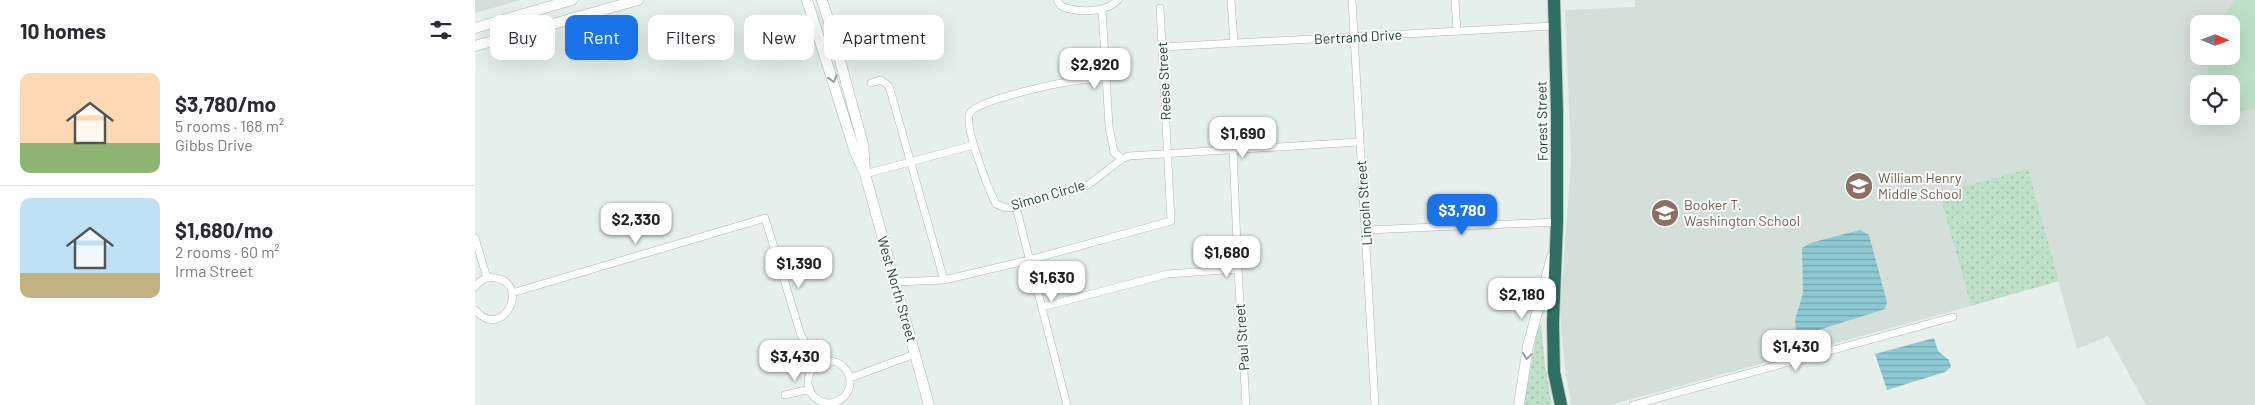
<!DOCTYPE html>
<meta charset="utf-8">
<style>
:root{--surface:#fff;--page:#f7f7f7;--text:#2b2b33;--muted:#7c7c81;--line:#e1e1e2;--accent:#1a73e8}
body{margin:0;font-family:Barlow,sans-serif;background:var(--page);color:var(--text);height:100vh;display:flex;flex-direction:column;font-size:19px;white-space:nowrap}
*{box-sizing:border-box;margin:0}
p{font-size:16px;color:var(--muted)}
.icon{flex:none;width:28px;height:28px;fill:none;stroke:currentColor;stroke-width:2;stroke-linecap:round;stroke-linejoin:round}
.map{position:relative;flex:1;overflow:hidden}
.panel{display:flex;flex-direction:column;background:var(--surface);width:475px}
.panel>*{flex:none}
.guide{position:absolute;left:15px;top:15px;width:475px;height:45px;display:flex;gap:10px}
.needle{width:32px;rotate:91deg}
.buttons{position:absolute;left:1715px;top:15px;display:grid;gap:10px}
.buttons a{display:grid;place-items:center;width:50px;height:50px;border-radius:10px;background:var(--surface);box-shadow:0 5px 20px #0002;font-size:25px}
.price{position:absolute;translate:-50% -42px;padding:0 11px;border-radius:10px;background:#fff;color:#222;font-size:16px;line-height:32px;filter:drop-shadow(0 1px 2px #0008)}
.price::after{content:'';position:absolute;left:50%;top:30px;width:15px;height:11px;margin-left:-8px;background:inherit;clip-path:polygon(0 0,100% 0,50% 100%)}
.price.on{background:var(--accent);color:#fff}
ul{padding:0;list-style:none}
li{display:flex;align-items:center;gap:15px;height:125px;padding:0 20px}
li+li{border-top:1px solid var(--line)}
li span{display:grid;place-items:center;flex:none;width:140px;height:100px;border-radius:10px;color:#555}
li>.icon{margin-inline-start:auto}
span .icon{width:60px;height:60px;fill:#fffc;stroke-width:1}
li b{font-size:21px}
h2{display:flex;justify-content:space-between;align-items:center;height:60px;padding:0 20px;font-size:21px}
.pill{padding:0 18px;border-radius:10px;background:var(--surface);box-shadow:0 5px 20px #0002;font-size:18px;line-height:45px}
.pill.on{background:var(--accent);color:#fff}
main{display:flex;flex:1;min-height:0}
.map>svg:first-child{display:block}
</style>
<main>
<section class="panel">
<h2>10 homes<svg class="icon" aria-label="filters" viewBox="0 0 24 24"><path d="M4 7h16M4 17h16"/><circle cx="9" cy="7" r="2"/><circle cx="15" cy="17" r="2"/></svg></h2>
<ul>
<li><span style="background:linear-gradient(#ffd9b3 70%,#8fb573 0)"><svg class="icon" aria-label="home" viewBox="0 0 24 24"><path d="M3 11l9-7 9 7M6 9v11h12V9"/></svg></span><div><b>$3,780/mo</b><p>5 rooms · 168 m²</p><p>Gibbs Drive</p></div></li>
<li><span style="background:linear-gradient(#bfe0f5 75%,#c2b280 0)"><svg class="icon" aria-label="home" viewBox="0 0 24 24"><path d="M3 11l9-7 9 7M6 9v11h12V9"/></svg></span><div><b>$1,680/mo</b><p>2 rooms · 60 m²</p><p>Irma Street</p></div></li>
</ul>
</section>
<div class="map">
<svg width="1780" height="405" viewBox="0 0 1780 405">
<defs>
<pattern id="grass-dots" width="8" height="8" patternUnits="userSpaceOnUse" patternTransform="scale(1.25)"><rect width="8" height="8" fill="#bfe0c8"/><path d="M2 2h.1M6 6h.1" fill="none" stroke="#a4c1ad" stroke-width="1.8" stroke-linecap="round"/></pattern>
<pattern id="water-rules" width="6" height="5" patternUnits="userSpaceOnUse" patternTransform="scale(1.25)"><rect width="6" height="5" fill="#8ec9d4"/><path d="M0 2.5h6" fill="none" stroke="#74a5ad"/></pattern>
</defs>
<rect width="100%" height="100%" fill="#e6efeb"/>
<path fill="#d4dfda" fill-rule="evenodd" d="M 0,0 L 45,0 L 0,13 Z
M 1160,0 L 1780,0 L 1780,405 L 1671,405 L 1633,336 L 1602,349 L 1553,170 L 1464,193 L 1496,306 L 1135,405 L 1095,405 L 1096,400 L 1091,377 L 1086,330 L 1086,300 L 1096,160 L 1090,10 L 1160,7 ZM 1724,24 L 1756,24 L 1756,56 L 1724,56 ZM 1724,84 L 1756,84 L 1756,116 L 1724,116 Z"/>
<path fill="url(#grass-dots)" d="M 1553,169 L 1584,281 L 1496,306 L 1464,193 Z
M 1066,325 L 1070,364 L 1077,405 L 1049,405 L 1063,326 Z"/>
<path fill="#bfe0c8" d="M 1761,0 L 1780,0 L 1780,108 L 1756,115 L 1756,84 L 1733,84 L 1733,56 L 1756,56 L 1756,24 L 1744,24 L 1750,13 Z"/>
<path fill="url(#water-rules)" d="M 1385,230 L 1394,235 L 1412,302 L 1410,309 L 1331,334 L 1321,331 L 1320,320 L 1328,293 L 1327,248 L 1335,243 Z
M 1459,338 L 1463,351 L 1474,360 L 1476,367 L 1470,372 L 1412,390 L 1400,354 Z"/>
<g fill="none" stroke-linecap="round" stroke-linejoin="round">
<defs>
<path id="street" d="M 582,0 L 586,6 C 602,13 631,13 643,0
M 756,0 L 759,43
M 877,0 L 900,405
M 980,0 L 982,31
M 627,9 L 634,126 L 639,152 L 647,159
M 687,47 L 1079,26
M 631,79 C 621,79 610,79 600,81 C 583,83 502,100 495,113 C 488,125 514,190 521,204 L 531,208 L 541,207 L 613,185 L 647,159 L 654,156 L 884,142
M 396,83 L 406,80 L 414,86 L 469,280
M 758,149 L 763,269 L 771,405
M 390,174 L 499,145
M 541,207 L 592,405
M 891,230 L 1082,222
M 0,238 L 12,278
M 420,282 L 469,280 L 554,260 L 696,221 L 685,8
M 0,287 C 5,280 12,276 20,278 C 57,283 28,342 0,310
M 37,293 L 290,218 L 326,335 L 342,365
M 567,307 L 693,274 L 763,269
M333 382a21 21 0 1 1 42 0a21 21 0 1 1-42 0Z
M 375,378 L 440,354
M 310,395 L 335,389
M 1158,405 L 1478,317"/>
<path id="secondary" d="M 332,0 L 380,152 L 390,174 L 454,405
M 347,0 L 358,35 L 388,144 L 390,170
M 0,28 L 97,0
M 0,46 L 163,0
M 1044,405 L 1053,346 L 1077,257"/>
<path id="highway" d="M 1079,0 L 1082,112 L 1082,222 L 1078,323 L 1079,372 L 1086,405"/>
</defs>
<use href="#street" stroke="#a8b8b2" stroke-width="8"/>
<use href="#secondary" stroke="#a4bbb3" stroke-width="11"/>
<use href="#highway" stroke="#c2cac8" stroke-width="14"/>
<use href="#street" stroke="#fff" stroke-width="7"/>
<use href="#secondary" stroke="#fff" stroke-width="10"/>
<use href="#highway" stroke="#2f6f62" stroke-width="12"/>
</g>
<defs><path id="oneway-chevron" d="M-2-3.5L2.5 0L-2 3.5" fill="none" stroke-width="1.6" stroke-linecap="round" stroke-linejoin="round" transform="scale(1.25)"/></defs>
<g stroke="#92a09c">
<use href="#oneway-chevron" transform="translate(358 79) rotate(73)"/>
<use href="#oneway-chevron" transform="translate(1052 356) rotate(98)"/>
</g>
<defs>
<symbol id="school-disc" viewBox="-11 -11 22 22"><circle r="9.5" fill="#8d6e63" stroke="#f7fbf9"/><path d="M0-5L7-2L0 1L-7-2ZM-4 1L0 2.5L4 1V4Q0 6-4 4Z" fill="#fff"/></symbol>
</defs>
<g fill-rule="evenodd">
<use href="#school-disc" x="1368" y="170" width="32" height="32"/>
<use href="#school-disc" x="1174" y="197" width="32" height="32"/>
</g>
<g text-anchor="middle" stroke-width="4" stroke-linejoin="round" paint-order="stroke">
<g font-size="14" fill="#24423a" stroke="#f7fbf9">
<text transform="translate(883 37) rotate(-3)" y="5">Bertrand Drive</text>
<text transform="translate(689 81) rotate(-93)" y="5">Reese Street</text>
<text transform="translate(1067 121) rotate(-91)" y="5">Forest Street</text>
<text transform="translate(573 195) rotate(-16)" y="5">Simon Circle</text>
<text transform="translate(889 203) rotate(-94)" y="5">Lincoln Street</text>
<text transform="translate(422 289) rotate(74)" y="5">West North Street</text>
<text transform="translate(767 337) rotate(-94)" y="5">Paul Street</text>
</g>
<g font-size="14" fill="#785e54" stroke="#f7fbf9" text-anchor="start">
<text x="1403" y="183">William Henry<tspan x="1403" dy="16">Middle School</tspan></text>
<text x="1209" y="210">Booker T.<tspan x="1209" dy="16">Washington School</tspan></text>
</g>
</g>
</svg>
<div class="buttons">
<a><svg class="needle" viewBox="-14 -14 28 28"><path d="M0-13l5 13h-10z" fill="#e53935"/><path d="M0 13l5-13h-10z" fill="#7c7c81"/></svg></a>
<a><svg class="icon" aria-label="locate" viewBox="0 0 24 24"><circle cx="12" cy="12" r="6"/><path d="M12 2v4M12 18v4M2 12h4M18 12h4"/></svg></a>
</div>
<b class="price" style="left:620px;top:90px">$2,920</b>
<b class="price" style="left:768px;top:159px">$1,690</b>
<b class="price on" style="left:987px;top:236px">$3,780</b>
<b class="price" style="left:161px;top:245px">$2,330</b>
<b class="price" style="left:752px;top:278px">$1,680</b>
<b class="price" style="left:324px;top:289px">$1,390</b>
<b class="price" style="left:577px;top:303px">$1,630</b>
<b class="price" style="left:1047px;top:320px">$2,180</b>
<b class="price" style="left:1321px;top:372px">$1,430</b>
<b class="price" style="left:320px;top:382px">$3,430</b>
<div class="guide">
<a class="pill">Buy</a>
<a class="pill on">Rent</a>
<a class="pill">Filters</a>
<a class="pill">New</a>
<a class="pill">Apartment</a>
</div>
</div>
</main>
